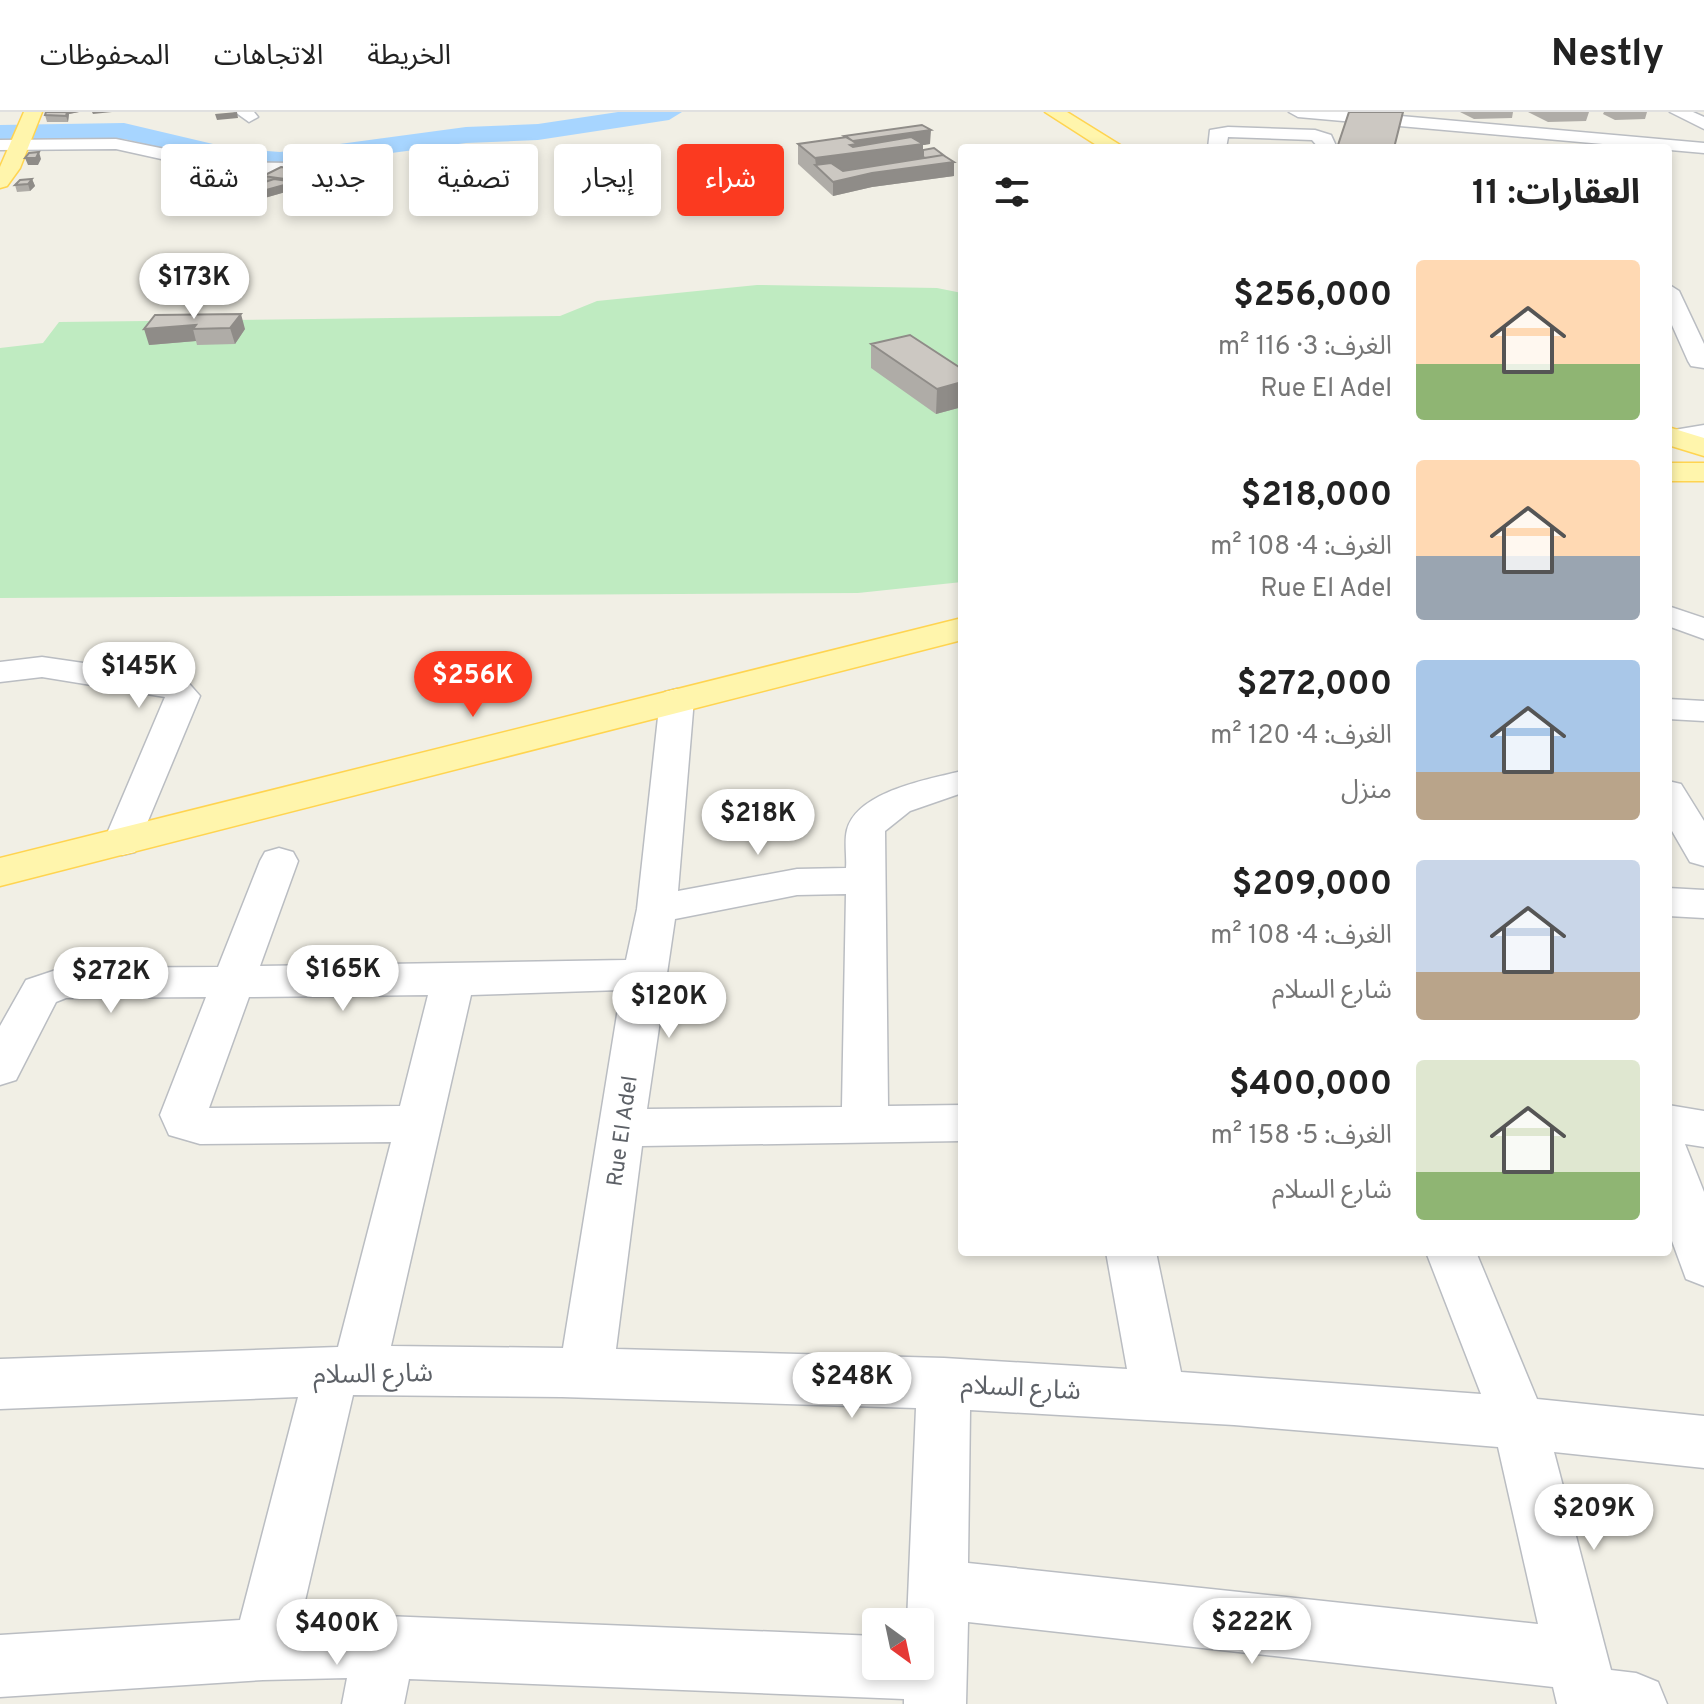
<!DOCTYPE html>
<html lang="ar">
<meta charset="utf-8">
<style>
:root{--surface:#fff;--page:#f6f6f6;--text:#222;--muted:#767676;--line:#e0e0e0;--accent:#fb3a20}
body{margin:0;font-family:Overpass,"Noto Sans Arabic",sans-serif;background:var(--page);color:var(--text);direction:rtl;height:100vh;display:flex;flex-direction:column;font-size:30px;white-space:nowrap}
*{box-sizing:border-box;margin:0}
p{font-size:26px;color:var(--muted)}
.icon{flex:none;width:44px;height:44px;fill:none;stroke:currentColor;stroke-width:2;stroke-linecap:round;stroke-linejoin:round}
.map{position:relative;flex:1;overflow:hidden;direction:ltr}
.side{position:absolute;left:958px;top:32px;width:714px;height:1112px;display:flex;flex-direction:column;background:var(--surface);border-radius:8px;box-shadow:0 4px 12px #0003;direction:rtl}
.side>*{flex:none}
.top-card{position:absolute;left:24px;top:32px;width:760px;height:72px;direction:rtl;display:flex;gap:16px}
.needle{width:52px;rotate:147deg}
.fabs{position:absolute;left:862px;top:1496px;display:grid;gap:16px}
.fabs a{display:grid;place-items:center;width:72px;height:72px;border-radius:8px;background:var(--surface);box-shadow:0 4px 12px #0003;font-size:40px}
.price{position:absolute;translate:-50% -68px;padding:0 18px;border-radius:28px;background:#fff;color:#222;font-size:26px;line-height:52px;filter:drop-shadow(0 2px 4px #0008)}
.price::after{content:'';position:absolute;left:50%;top:48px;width:24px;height:18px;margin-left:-12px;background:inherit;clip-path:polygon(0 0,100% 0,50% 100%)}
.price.on{background:var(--accent);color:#fff}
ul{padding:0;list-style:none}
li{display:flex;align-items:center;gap:24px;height:200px;padding:0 32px}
li span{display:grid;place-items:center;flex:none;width:224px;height:160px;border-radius:8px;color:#555}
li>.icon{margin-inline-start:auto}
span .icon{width:96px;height:96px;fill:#fffc;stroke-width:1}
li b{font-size:34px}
h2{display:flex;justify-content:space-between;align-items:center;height:96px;padding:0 32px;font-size:34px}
.chip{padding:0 28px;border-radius:8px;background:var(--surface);box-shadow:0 4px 12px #0003;font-size:28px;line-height:72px}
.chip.on{background:var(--accent);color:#fff}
header{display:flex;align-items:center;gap:48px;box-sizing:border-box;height:112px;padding:0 40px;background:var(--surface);border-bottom:2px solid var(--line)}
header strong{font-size:38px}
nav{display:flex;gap:44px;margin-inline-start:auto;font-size:28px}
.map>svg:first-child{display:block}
</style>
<header>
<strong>Nestly</strong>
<nav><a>الخريطة</a><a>الاتجاهات</a><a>المحفوظات</a></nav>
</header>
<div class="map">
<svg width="1704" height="1592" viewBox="0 0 1704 1592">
<rect width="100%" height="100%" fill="#f1efe5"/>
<path fill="#bfebc1" d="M 757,173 L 937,176 L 962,181 L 962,470 L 858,481 L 0,486 L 0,236 L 43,231 L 59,210 L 560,204 L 597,189 Z"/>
<path fill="#a7d5ff" d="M 84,15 L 136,18 L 244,41 L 226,49 L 114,22 L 0,24 L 0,19 Z"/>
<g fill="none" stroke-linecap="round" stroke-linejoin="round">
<path fill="#a7d5ff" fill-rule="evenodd" d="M 618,0 L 682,0 L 669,8 L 538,28 L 466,31 L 280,56 L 230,52 L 124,27 L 0,29 L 0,13 L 124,11 L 230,36 L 280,40 L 466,15 L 538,12 Z"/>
<defs>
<path id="minor" d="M 235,0 L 254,0 L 258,5 L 249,10 Z
M 1289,0 L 1356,0 L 1704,31 L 1704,41 L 1298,5 Z
M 1670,0 L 1693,0 L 1704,5 L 1704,17 Z
M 1228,15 L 1315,18 L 1331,23 L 1337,36 L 1319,36 L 1312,28 L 1228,25 L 1226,36 L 1208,36 L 1210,18 Z
M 116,27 L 229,50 L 291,51 L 323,59 L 325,63 L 316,69 L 291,63 L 229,62 L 116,37 L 0,38 L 0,28 Z
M 1668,172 L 1679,179 L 1704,232 L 1704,256 L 1691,254 L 1688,249 L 1668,204 Z
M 1704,313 L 1704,329 L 1668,331 L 1668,319 Z
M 1668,494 L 1704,506 L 1704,527 L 1668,514 Z
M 42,545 L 173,564 L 185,567 L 200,584 L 135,740 L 122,743 L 109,740 L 103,731 L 165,585 L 42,565 L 0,570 L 0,550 Z
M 677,577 L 689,580 L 694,587 L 678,779 L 797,757 L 846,756 C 847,745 844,729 847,718 C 857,679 930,667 962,659 L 962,681 L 910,699 L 885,719 L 888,994 L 962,993 L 962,1029 L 642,1034 L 616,1237 L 944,1246 L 1127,1257 L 1106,1140 L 1156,1140 L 1181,1260 L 1481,1282 L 1426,1140 L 1476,1140 L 1537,1287 L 1704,1304 L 1704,1356 L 1554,1340 L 1611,1558 L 1636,1561 L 1658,1570 L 1667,1592 L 1557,1592 L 1553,1575 L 968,1510 L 966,1592 L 904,1592 L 904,1587 L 409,1567 L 404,1592 L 342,1592 L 347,1566 L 263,1568 L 0,1585 L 0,1523 L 240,1508 L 298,1285 L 0,1297 L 0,1247 L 338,1235 L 391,1030 L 200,1032 L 169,1023 L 160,1003 L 206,885 L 66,886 L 56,890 L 16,968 L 0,973 L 0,914 L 26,868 L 62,856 L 218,855 L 260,749 L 265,740 L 279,736 L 293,740 L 298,749 L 260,854 L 626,848 L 637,797 L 660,587 L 665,580 ZM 846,782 L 842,995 L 647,997 L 675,807 L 797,783 ZM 621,878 L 563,1236 L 391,1234 L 471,883 ZM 428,883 L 400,994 L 209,996 L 249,885 ZM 353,1283 L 562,1285 L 916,1296 L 907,1510 L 920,1510 L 920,1554 L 876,1554 L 876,1524 L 385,1504 L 301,1506 ZM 970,1298 L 1234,1313 L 1498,1335 L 1538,1512 L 968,1451 Z
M 1668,587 L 1704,589 L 1704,609 L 1668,607 Z
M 1668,669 L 1681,672 L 1704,709 L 1704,754 L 1690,750 L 1668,712 Z
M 1668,776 L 1704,778 L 1704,806 L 1668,804 Z
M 1668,993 L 1704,999 L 1704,1035 L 1685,1032 L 1704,1080 L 1704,1174 L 1686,1167 L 1668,1118 Z"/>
<path id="major" d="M 24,0 L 42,0 L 20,56 L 7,74 L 0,76 L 0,55 Z
M 1045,0 L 1067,0 L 1125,36 L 1101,36 Z
M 1668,315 L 1704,326 L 1704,344 L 1668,333 Z
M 1668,351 L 1704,351 L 1704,369 L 1668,369 Z
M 962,506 L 962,528 L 0,774 L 0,746 Z"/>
</defs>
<use href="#minor" stroke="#babdc2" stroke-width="3"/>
<use href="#major" stroke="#ffd450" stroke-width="3"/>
<use href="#minor" fill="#fff" fill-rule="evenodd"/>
<use href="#major" fill="#fff5ac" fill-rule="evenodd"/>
</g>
<path fill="#afaca7" d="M 46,0 L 79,0 L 69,2 L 68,10 L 47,10 L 45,3 Z
M 1460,0 L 1513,0 L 1512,6 L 1474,7 Z
M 1528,0 L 1589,0 L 1586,9 L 1548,10 Z
M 1604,0 L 1647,0 L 1645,7 L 1615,8 L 1603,2 Z
M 844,24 L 930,32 L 923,33 L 923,38 L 954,64 L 872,75 L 833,84 L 798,52 L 798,32 L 844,25 Z
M 302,58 L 304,65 L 294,70 L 296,77 L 261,87 L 243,85 L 241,78 L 265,70 L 263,64 Z
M 32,67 L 35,74 L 30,79 L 17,80 L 15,73 Z
M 230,72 L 221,81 L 198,81 L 196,74 Z
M 155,203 L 245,217 L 235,232 L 197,233 L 196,229 L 149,233 Z
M 871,232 L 962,257 L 962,295 L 936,302 L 871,256 Z"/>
<path fill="#8f8c88" d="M 67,0 L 79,0 L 69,2 L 68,10 L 66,4 Z
M 92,0 L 112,0 L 93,2 Z
M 237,0 L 238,6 L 217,8 L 215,2 Z
M 931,18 L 930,32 L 923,33 L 923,52 L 827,65 L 816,53 L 815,46 L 850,33 L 852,29 Z
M 39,40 L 41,47 L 38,53 L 28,53 L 25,46 Z
M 954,50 L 954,64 L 872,75 L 833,84 L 833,70 L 872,61 Z
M 302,58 L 304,65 L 292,71 L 295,70 L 296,77 L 261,87 L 259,80 L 286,72 L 285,67 Z
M 228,65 L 230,72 L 221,81 L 219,74 Z
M 32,67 L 35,74 L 30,79 L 28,72 Z
M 241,202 L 245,217 L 235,232 L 230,216 Z
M 196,213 L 193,217 L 196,229 L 149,233 L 144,217 Z
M 962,270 L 962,295 L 936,302 L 937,277 Z"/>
<path fill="#ccc8c2" stroke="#8f8c88" stroke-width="2" d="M 46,0 L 67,0 L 66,4 L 45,3 Z
M 1349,0 L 1403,0 L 1394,36 L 1337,36 Z
M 922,13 L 931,18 L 853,29 L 844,24 Z
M 847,25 L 857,32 L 850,33 L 853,35 L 911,25 L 923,32 L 815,46 L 798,32 Z
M 934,36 L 946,45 L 943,43 L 925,46 L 923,45 L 923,38 Z
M 39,40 L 36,46 L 25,46 L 29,41 Z
M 943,43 L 954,50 L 872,61 L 833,70 L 815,53 L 831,51 L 843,59 Z
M 281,55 L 302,58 L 285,67 L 263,64 Z
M 205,65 L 228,65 L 219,74 L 196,74 Z
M 32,67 L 28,72 L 15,73 L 20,68 Z
M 274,67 L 295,70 L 259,80 L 241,78 Z
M 241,202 L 230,216 L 193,217 L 196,213 L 144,217 L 155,203 Z
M 910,223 L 962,257 L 962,270 L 937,277 L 871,232 Z"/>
<g text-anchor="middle" stroke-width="6" stroke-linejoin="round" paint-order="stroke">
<g font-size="22" fill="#5d6167" stroke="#fff">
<text transform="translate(621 1019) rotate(-82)" y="8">Rue El Adel</text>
</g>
<g font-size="26" fill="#5d6167" stroke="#fff">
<text transform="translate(373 1261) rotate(-1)" y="9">شارع السلام</text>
<text transform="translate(1021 1275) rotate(3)" y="9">شارع السلام</text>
</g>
</g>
</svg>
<div class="fabs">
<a><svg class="needle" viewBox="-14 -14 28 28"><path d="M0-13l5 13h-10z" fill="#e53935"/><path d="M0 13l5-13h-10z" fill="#767676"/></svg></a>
</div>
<b class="price" style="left:194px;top:209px">$173K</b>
<b class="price" style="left:139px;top:598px">$145K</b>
<b class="price on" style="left:473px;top:607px">$256K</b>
<b class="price" style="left:758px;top:745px">$218K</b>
<b class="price" style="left:343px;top:901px">$165K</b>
<b class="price" style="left:111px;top:903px">$272K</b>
<b class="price" style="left:669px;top:928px">$120K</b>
<b class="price" style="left:852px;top:1308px">$248K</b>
<b class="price" style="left:1594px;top:1440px">$209K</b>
<b class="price" style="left:1252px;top:1554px">$222K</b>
<b class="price" style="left:337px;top:1555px">$400K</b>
<div class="top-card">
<a class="chip on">شراء</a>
<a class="chip">إيجار</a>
<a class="chip">تصفية</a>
<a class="chip">جديد</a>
<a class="chip">شقة</a>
</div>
<section class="side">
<h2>العقارات: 11<svg class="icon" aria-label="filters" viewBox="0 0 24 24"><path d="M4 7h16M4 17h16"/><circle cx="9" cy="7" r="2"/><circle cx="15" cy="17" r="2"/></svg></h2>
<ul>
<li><span style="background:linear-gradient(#ffd9b3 65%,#8fb573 0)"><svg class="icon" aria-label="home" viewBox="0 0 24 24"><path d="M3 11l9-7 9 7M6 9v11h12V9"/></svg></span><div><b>$256,000</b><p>الغرف: 3 · 116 m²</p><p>Rue El Adel</p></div></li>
<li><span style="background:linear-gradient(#ffd9b3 60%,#9aa5b1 0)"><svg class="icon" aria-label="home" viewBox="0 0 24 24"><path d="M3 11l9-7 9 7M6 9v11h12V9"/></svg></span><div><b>$218,000</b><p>الغرف: 4 · 108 m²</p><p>Rue El Adel</p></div></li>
<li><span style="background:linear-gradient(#a9c7e8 70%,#b9a48a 0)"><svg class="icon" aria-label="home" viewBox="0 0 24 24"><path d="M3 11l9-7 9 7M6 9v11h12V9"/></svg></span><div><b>$272,000</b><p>الغرف: 4 · 120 m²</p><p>منزل</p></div></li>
<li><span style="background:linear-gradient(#c9d6e8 70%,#b9a48a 0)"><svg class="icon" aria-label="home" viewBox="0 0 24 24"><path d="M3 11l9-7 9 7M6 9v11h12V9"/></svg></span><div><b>$209,000</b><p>الغرف: 4 · 108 m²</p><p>شارع السلام</p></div></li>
<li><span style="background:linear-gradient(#dfe7d0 70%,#8fb573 0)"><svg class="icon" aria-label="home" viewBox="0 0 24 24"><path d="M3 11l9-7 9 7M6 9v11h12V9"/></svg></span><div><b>$400,000</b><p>الغرف: 5 · 158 m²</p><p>شارع السلام</p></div></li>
</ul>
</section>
</div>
